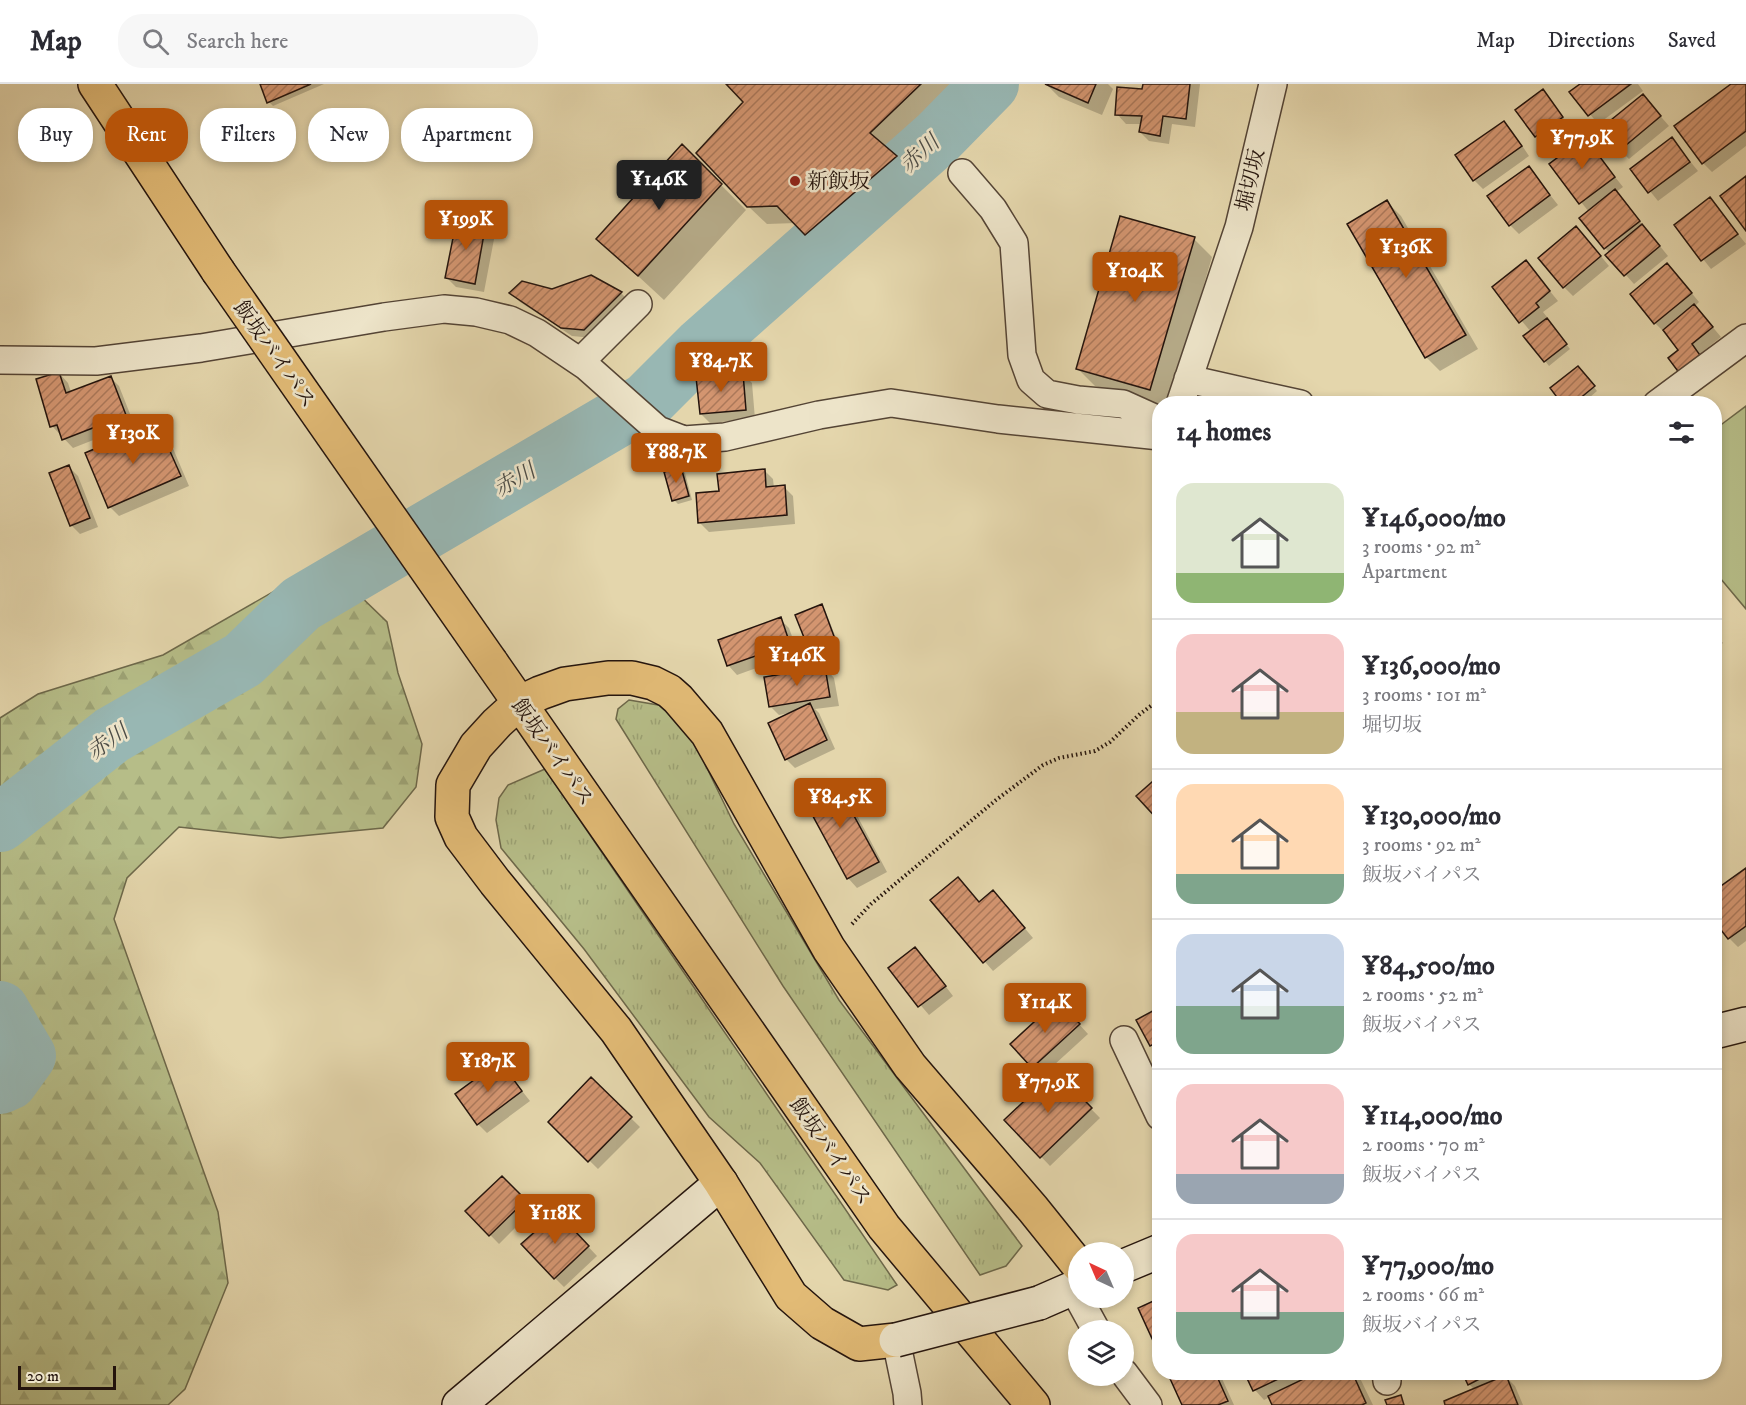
<!DOCTYPE html>
<meta charset="utf-8">
<style>
:root{--surface:#fff;--page:#f7f7f7;--text:#2b2b33;--muted:#7c7c81;--line:#e1e1e2;--accent:#b45309}
body{margin:0;font-family:"IM FELL DW Pica","Noto Serif JP",serif;background:var(--page);color:var(--text);height:100vh;display:flex;flex-direction:column;font-size:22px;white-space:nowrap}
*{box-sizing:border-box;margin:0}
p{font-size:20px;color:var(--muted)}
.icon{flex:none;width:33px;height:33px;fill:none;stroke:currentColor;stroke-width:2;stroke-linecap:round;stroke-linejoin:round}
.map{position:relative;flex:1;overflow:hidden}
.drawer{position:absolute;left:1152px;top:312px;width:570px;height:984px;display:flex;flex-direction:column;background:var(--surface);border-radius:24px;box-shadow:0 3px 9px #0003}
.drawer>*{flex:none}
.banner{position:absolute;left:18px;top:24px;width:570px;height:54px;display:flex;gap:12px}
.needle{width:39px;rotate:316deg}
.buttons{position:absolute;left:1068px;top:1158px;display:grid;gap:12px}
.buttons a{display:grid;place-items:center;width:66px;height:66px;border-radius:50%;background:var(--surface);box-shadow:0 3px 9px #0003;font-size:30px}
.scale{position:absolute;left:18px;bottom:15px;width:98px;box-sizing:border-box;padding-left:6px;border:3px solid #24140d;border-top:0;font-size:16px;line-height:21px;white-space:nowrap;color:#24140d;-webkit-text-stroke:4px #ede4c9;paint-order:stroke}
.price{position:absolute;translate:-50% -51px;padding:0 14px;border-radius:6px;background:var(--accent);color:#fff;font-size:20px;line-height:39px;filter:drop-shadow(0 2px 3px #0008)}
.price::after{content:'';position:absolute;left:50%;top:36px;width:18px;height:14px;margin-left:-9px;background:inherit;clip-path:polygon(0 0,100% 0,50% 100%)}
.price.selected{background:#222;color:#fff}
ul{padding:0;list-style:none}
li{display:flex;align-items:center;gap:18px;height:150px;padding:0 24px}
li+li{border-top:2px solid var(--line)}
li span{display:grid;place-items:center;flex:none;width:168px;height:120px;border-radius:18px;color:#555}
li>.icon{margin-inline-start:auto}
span .icon{width:72px;height:72px;fill:#fffc;stroke-width:1}
li b{font-size:26px}
h2{display:flex;justify-content:space-between;align-items:center;height:72px;padding:0 24px;font-size:26px}
.chip{padding:0 21px;border-radius:24px;background:var(--surface);box-shadow:0 3px 9px #0003;font-size:21px;line-height:54px}
.chip.selected{background:var(--accent);color:#fff}
header{display:flex;align-items:center;gap:36px;box-sizing:border-box;height:84px;padding:0 30px;background:var(--surface);border-bottom:2px solid var(--line)}
header strong{font-size:28px}
nav{display:flex;gap:33px;margin-inline-start:auto;font-size:21px}
.search{width:420px;height:54px;background:var(--page);display:flex;align-items:center;gap:15px;box-sizing:border-box;padding:0 21px;border-radius:24px;color:var(--muted);font-size:22px}
.map>svg:first-child{display:block}
</style>
<header>
<strong>Map</strong>
<div class="search"><svg class="icon" aria-label="search" viewBox="0 0 24 24"><circle cx="10" cy="10" r="6"/><path d="M15 15l6 6"/></svg>Search here</div>
<nav><a>Map</a><a>Directions</a><a>Saved</a></nav>
</header>
<div class="map">
<svg width="1746" height="1321" viewBox="0 0 1746 1321">
<defs>
<pattern id="grass-tufts" width="24" height="20" patternUnits="userSpaceOnUse" patternTransform="scale(1.5)"><rect width="24" height="20" fill="#b6bd88"/><path d="M3 7l-1-3M5 7V3M7 7l1-3M15 17l-1-3M17 17v-4M19 17l1-3" fill="none" stroke="#9ca274"/></pattern>
<pattern id="forest-firs" width="22" height="20" patternUnits="userSpaceOnUse" patternTransform="scale(1.5)"><rect width="22" height="20" fill="#b6bd88"/><path d="M5 1l3.5 6h-7zM16 11l3.5 6h-7z" fill="#9ca274"/></pattern>
<pattern id="building-hatch" width="6" height="6" patternUnits="userSpaceOnUse" patternTransform="scale(1.5)"><rect width="6" height="6" fill="#d39570"/><path d="M-1 1l2-2M0 6l6-6M5 7l2-2" fill="none" stroke="#ab785a"/></pattern>
</defs>
<rect width="100%" height="100%" fill="#e4d6ac"/>
<filter id="stains"><feTurbulence type="fractalNoise" baseFrequency=".00333" numOctaves="4"/><feColorMatrix values="0 0 0 0 .2 0 0 0 0 .09 0 0 0 0 .02 0 0 0 .5 -.17"/></filter>
<radialGradient id="worn" r=".72"><stop offset=".6" stop-color="#630" stop-opacity="0"/><stop offset="1" stop-color="#630" stop-opacity=".3"/></radialGradient>
<path fill="url(#grass-tufts)" stroke="#6d684a" stroke-width="1.5" d="M 629,616 L 664,622 L 691,651 L 734,740 L 839,916 L 1022,1162 L 1006,1182 L 980,1191 L 783,902 L 616,635 L 618,625 Z
M 545,685 L 897,1201 L 888,1206 L 844,1196 L 760,1079 L 709,1033 L 584,865 L 501,764 L 496,736 L 499,714 L 508,701 Z"/>
<path fill="url(#forest-firs)" stroke="#6d684a" stroke-width="1.5" d="M 325,478 L 387,538 L 398,589 L 422,660 L 416,703 L 383,744 L 280,754 L 179,743 L 127,794 L 114,835 L 218,1128 L 228,1199 L 185,1305 L 168,1321 L 0,1321 L 0,634 L 38,610 L 163,571 Z"/>
<path fill="#b6bd88" stroke="#6d684a" stroke-width="1.5" d="M 1746,322 L 1746,525 L 1715,488 L 1714,346 Z"/>
<path fill="#0003" d="M 261,0 L 324,0 L 273,22 L 269,18 Z
M 728,0 L 958,0 L 888,67 L 914,91 L 824,168 L 796,139 L 767,140 L 748,122 L 745,18 Z
M 1046,0 L 1108,0 L 1113,5 L 1102,31 L 1059,13 Z
M 1144,0 L 1200,0 L 1195,43 L 1172,40 L 1169,60 L 1149,57 L 1140,48 L 1142,40 L 1126,40 L 1117,30 L 1144,7 Z
M 1582,0 L 1638,0 L 1643,7 L 1598,40 L 1572,8 Z
M 1734,0 L 1746,0 L 1746,62 L 1712,88 L 1703,79 Z
M 1547,11 L 1566,38 L 1540,56 L 1536,52 Z
M 1643,12 L 1669,42 L 1629,75 L 1620,66 Z
M 1504,39 L 1513,48 L 1529,72 L 1483,105 L 1474,96 Z
M 1585,55 L 1623,103 L 1616,108 L 1668,172 L 1634,200 L 1608,171 L 1610,169 L 1605,164 L 1589,128 L 1551,80 Z
M 1672,55 L 1698,87 L 1658,117 L 1632,85 Z
M 682,62 L 746,126 L 664,216 L 598,155 Z
M 1529,84 L 1558,121 L 1519,150 L 1510,141 Z
M 1710,115 L 1746,160 L 1711,185 L 1676,141 Z
M 1387,118 L 1401,132 L 1478,265 L 1440,287 L 1426,273 Z
M 486,141 L 495,150 L 484,208 L 456,203 L 447,194 Z
M 1585,153 L 1609,182 L 1573,212 L 1564,203 Z
M 1194,155 L 1212,173 L 1169,320 L 1160,321 L 1095,302 L 1077,284 Z
M 1526,178 L 1558,217 L 1543,228 L 1547,233 L 1546,234 L 1570,265 L 1549,282 L 1526,252 L 1531,248 L 1494,203 Z
M 1676,190 L 1699,218 L 1695,222 L 1721,253 L 1700,270 L 1710,284 L 1681,266 L 1665,247 L 1664,248 L 1655,239 Z
M 591,193 L 621,209 L 630,218 L 593,254 L 572,252 L 520,218 L 511,209 L 552,207 Z
M 1582,288 L 1597,307 L 1582,320 L 1564,320 Z
M 59,289 L 68,299 L 71,308 L 110,293 L 119,302 L 134,340 L 73,364 L 52,342 Z
M 743,290 L 752,299 L 755,335 L 710,339 L 701,330 Z
M 157,339 L 166,348 L 189,402 L 119,432 L 110,423 Z
M 69,383 L 78,392 L 98,443 L 80,450 L 71,441 Z
M 680,385 L 685,389 L 692,416 L 678,420 L 674,416 Z
M 764,386 L 773,395 L 774,404 L 784,403 L 793,412 L 795,440 L 709,448 L 700,439 L 721,408 Z
M 821,522 L 825,526 L 838,559 L 814,569 L 810,565 Z
M 780,535 L 789,544 L 798,569 L 737,591 L 728,581 Z
M 1714,549 L 1723,559 L 1714,566 Z
M 825,584 L 834,594 L 839,622 L 815,625 L 819,629 L 835,665 L 795,684 L 786,675 L 789,629 L 779,631 L 770,622 Z
M 834,696 L 843,705 L 887,788 L 857,804 L 848,794 L 804,712 Z
M 1714,782 L 1721,786 L 1721,805 L 1746,786 L 1746,857 L 1738,863 L 1729,854 L 1720,805 L 1714,805 Z
M 932,817 L 980,820 L 1002,817 L 1033,854 L 993,887 Z
M 924,874 L 953,912 L 929,931 L 890,885 Z
M 1160,924 L 1160,977 L 1157,967 L 1151,961 L 1138,936 Z
M 1067,927 L 1088,950 L 1042,992 L 1012,960 Z
M 500,979 L 530,1017 L 487,1049 L 478,1040 Z
M 1056,989 L 1100,1034 L 1050,1082 L 1006,1036 Z
M 591,995 L 640,1043 L 598,1085 L 550,1038 Z
M 502,1094 L 533,1126 L 499,1160 L 467,1127 Z
M 566,1139 L 597,1172 L 564,1203 L 555,1194 Z
M 1168,1288 L 1219,1288 L 1234,1321 L 1183,1321 Z
M 1246,1288 L 1311,1288 L 1313,1292 L 1322,1288 L 1357,1288 L 1373,1321 L 1274,1321 L 1270,1313 L 1264,1316 L 1255,1306 Z
M 1464,1288 L 1515,1288 L 1516,1291 L 1508,1295 L 1515,1302 L 1523,1321 L 1447,1321 L 1475,1306 L 1469,1300 Z"/>
<g fill="none" stroke-linecap="round" stroke-linejoin="round">
<path stroke="#98b7b3" stroke-width="58" d="M 0,739 L 112,651 L 243,576 L 301,520 L 647,317 L 701,263 L 938,53 L 990,0
M 0,926 L 27,972 L 9,997 L 0,1001"/>
</g>
<path fill="url(#building-hatch)" stroke="#24140d" stroke-width="1.5" d="M 260,0 L 311,0 L 267,19 Z
M 726,0 L 921,0 L 870,49 L 897,72 L 805,151 L 777,122 L 747,123 L 696,69 L 743,18 Z
M 1045,0 L 1096,0 L 1088,19 Z
M 1143,0 L 1190,0 L 1186,35 L 1163,32 L 1160,52 L 1139,48 L 1142,32 L 1115,31 L 1117,3 L 1142,5 Z
M 1580,0 L 1631,0 L 1588,32 L 1569,8 Z
M 1731,0 L 1746,0 L 1746,47 L 1702,80 L 1674,42 Z
M 1543,5 L 1563,33 L 1535,53 L 1515,26 Z
M 1643,10 L 1661,32 L 1619,67 L 1601,44 Z
M 1504,37 L 1522,62 L 1473,97 L 1455,71 Z
M 1585,53 L 1615,93 L 1579,120 L 1549,80 Z
M 1672,53 L 1690,78 L 1648,109 L 1630,85 Z
M 682,60 L 722,100 L 638,192 L 596,155 Z
M 1529,82 L 1550,111 L 1509,142 L 1487,112 Z
M 1746,92 L 1746,147 L 1720,112 Z
M 1615,105 L 1640,137 L 1604,165 L 1579,134 Z
M 1710,113 L 1738,150 L 1701,177 L 1674,141 Z
M 1387,116 L 1466,251 L 1425,274 L 1347,140 Z
M 1120,132 L 1195,153 L 1150,306 L 1076,285 Z
M 457,134 L 486,139 L 475,200 L 445,194 Z
M 1642,140 L 1660,162 L 1624,192 L 1605,171 Z
M 1576,142 L 1601,172 L 1563,204 L 1538,174 Z
M 1526,176 L 1550,207 L 1536,219 L 1539,223 L 1519,239 L 1492,203 Z
M 1667,179 L 1692,209 L 1654,240 L 1630,210 Z
M 591,191 L 622,208 L 584,246 L 561,244 L 509,209 L 522,197 L 552,205 Z
M 1694,220 L 1713,243 L 1692,260 L 1702,274 L 1680,290 L 1668,274 L 1678,266 L 1663,246 Z
M 1547,234 L 1567,260 L 1544,278 L 1523,252 Z
M 1578,282 L 1595,302 L 1573,320 L 1562,320 L 1550,304 Z
M 59,288 L 66,309 L 111,292 L 126,331 L 62,356 L 57,341 L 50,343 L 36,295 Z
M 743,289 L 746,326 L 700,330 L 696,293 Z
M 157,338 L 181,392 L 108,424 L 85,369 Z
M 69,381 L 90,434 L 70,442 L 49,389 Z
M 681,383 L 689,412 L 672,417 L 664,388 Z
M 765,385 L 766,403 L 785,401 L 787,431 L 698,439 L 696,409 L 719,407 L 717,390 Z
M 822,520 L 835,555 L 809,566 L 795,531 Z
M 781,533 L 790,560 L 727,582 L 718,556 Z
M 825,583 L 830,613 L 769,623 L 764,593 Z
M 810,619 L 827,656 L 785,676 L 768,639 Z
M 1160,691 L 1160,738 L 1136,712 Z
M 834,695 L 879,778 L 847,795 L 802,712 Z
M 1714,780 L 1717,780 L 1717,801 L 1714,801 Z
M 1746,784 L 1746,842 L 1728,855 L 1714,837 L 1714,807 Z
M 958,793 L 979,818 L 993,806 L 1025,844 L 983,879 L 930,816 Z
M 915,863 L 946,902 L 918,923 L 888,884 Z
M 1058,916 L 1080,940 L 1032,984 L 1010,960 Z
M 1160,923 L 1160,957 L 1150,962 L 1136,936 Z
M 1160,964 L 1160,980 L 1153,967 Z
M 500,977 L 522,1007 L 477,1041 L 455,1010 Z
M 1056,987 L 1092,1024 L 1040,1074 L 1004,1036 Z
M 591,993 L 632,1033 L 588,1078 L 548,1038 Z
M 502,1092 L 526,1116 L 489,1152 L 465,1127 Z
M 557,1128 L 589,1162 L 554,1195 L 521,1160 Z
M 1160,1214 L 1160,1272 L 1138,1224 Z
M 1167,1288 L 1215,1288 L 1228,1317 L 1218,1321 L 1182,1321 Z
M 1244,1288 L 1293,1288 L 1253,1307 Z
M 1318,1288 L 1352,1288 L 1366,1319 L 1362,1321 L 1272,1321 L 1268,1312 Z
M 1462,1288 L 1493,1288 L 1468,1301 Z
M 1506,1291 L 1518,1321 L 1445,1321 L 1444,1317 Z
M 1401,1311 L 1404,1321 L 1387,1321 L 1385,1316 Z"/>
<g fill="none" stroke-linecap="round" stroke-linejoin="round">
<defs>
<path id="street" d="M 962,89 L 993,125 L 1014,159 L 1022,271 L 1031,296 L 1047,310 L 1078,316 L 1123,320 L 1154,334 L 1160,341
M 0,276 L 96,277 L 201,264 L 384,233 L 444,225 L 476,228 L 510,236 L 537,249 L 586,282 L 658,346 L 684,356 L 725,353 L 819,331 L 891,319 L 998,335 L 1160,352
M 580,278 L 638,220
M 1188,295 L 1300,320
M 1180,320 L 1239,143 L 1273,0
M 1657,320 L 1746,254
M 1124,956 L 1160,1032
M 1073,1204 L 1096,1246
M 896,1256 L 907,1309 L 908,1321
M 1386,1288 L 1387,1297
M 1124,1289 L 1148,1321"/>
<path id="secondary" d="M 1714,948 L 1746,940
M 1124,1182 L 1160,1167
M 1039,1219 L 1078,1202
M 459,1321 L 721,1099"/>
<path id="highway" d="M 95,0 L 218,187
M 491,578 L 884,1143 L 1033,1321
M 896,1256 L 859,1260 L 822,1239 L 791,1212 L 721,1099 L 616,946 L 495,798 L 461,753 L 452,733 L 453,701 L 476,662 L 497,639 L 519,619 L 540,609 L 565,600 L 608,594 L 632,594 L 653,599 L 669,607 L 678,615 L 707,649 L 829,865 L 910,982 L 1033,1125 L 1078,1181"/>
</defs>
<use href="#street" stroke="#544435" stroke-width="30"/>
<use href="#secondary" stroke="#24140d" stroke-width="36"/>
<use href="#highway" stroke="#24140d" stroke-width="36"/>
<path stroke="#24140d" stroke-width="4" stroke-dasharray="1.5 3" stroke-linecap="butt" d="M 852,840 L 871,820 L 996,716 L 1043,681 L 1059,674 L 1095,667 L 1110,658 L 1140,630 L 1160,615"/>
<use href="#street" stroke="#ede4c9" stroke-width="27"/>
<use href="#secondary" stroke="#ede4c9" stroke-width="33"/>
<use href="#highway" stroke="#e2bb76" stroke-width="33"/>
<defs>
<path id="secondary-bridge" d="M 896,1256 L 1039,1219"/>
<path id="highway-bridge" d="M 218,187 L 491,578"/>
</defs>
<use href="#secondary-bridge" stroke="#24140d" stroke-width="36" stroke-linecap="butt"/>
<use href="#highway-bridge" stroke="#24140d" stroke-width="36" stroke-linecap="butt"/>
<use href="#secondary-bridge" stroke="#ede4c9" stroke-width="33"/>
<use href="#highway-bridge" stroke="#e2bb76" stroke-width="33"/>
</g>
<circle fill="#8f2418" stroke="#ede4c9" stroke-width="2" cx="795" cy="97" r="6"/>
<g text-anchor="middle" stroke-width="5" stroke-linejoin="round" paint-order="stroke">
<g font-size="21" fill="#24140d" stroke="#ede4c9">
<text transform="translate(1250 96) rotate(-77)" y="7">堀切坂</text>
<text transform="translate(275 270) rotate(55)" y="7">飯坂バイパス</text>
<text transform="translate(553 668) rotate(55)" y="7">飯坂バイパス</text>
<text transform="translate(831 1067) rotate(55)" y="7">飯坂バイパス</text>
</g>
<g font-size="21" fill="#24140d" stroke="#ede4c9" text-anchor="start">
<text x="807" y="104">新飯坂</text>
</g>
<g font-size="22" font-style="italic" fill="#4d4d47" stroke="#ede4c9">
<text transform="translate(919 69) rotate(-42)" y="8">赤川</text>
<text transform="translate(514 395) rotate(-30)" y="8">赤川</text>
<text transform="translate(107 657) rotate(-35)" y="8">赤川</text>
</g>
</g>
<rect width="100%" height="100%" filter="url(#stains)"/>
<rect width="100%" height="100%" fill="url(#worn)"/>
</svg>
<div class="buttons">
<a><svg class="needle" viewBox="-14 -14 28 28"><path d="M0-13l5 13h-10z" fill="#e53935"/><path d="M0 13l5-13h-10z" fill="#7c7c81"/></svg></a>
<a><svg class="icon" aria-label="layers" viewBox="0 0 24 24"><path d="M12 4l9 5-9 5-9-5zM3 14l9 5 9-5"/></svg></a>
</div>
<div class="scale">20 m</div>
<b class="price" style="left:1582px;top:86px">¥77.9K</b>
<b class="price selected" style="left:659px;top:127px">¥146K</b>
<b class="price" style="left:466px;top:167px">¥199K</b>
<b class="price" style="left:1406px;top:195px">¥136K</b>
<b class="price" style="left:1135px;top:219px">¥104K</b>
<b class="price" style="left:721px;top:309px">¥84.7K</b>
<b class="price" style="left:133px;top:381px">¥130K</b>
<b class="price" style="left:676px;top:400px">¥88.7K</b>
<b class="price" style="left:797px;top:603px">¥146K</b>
<b class="price" style="left:840px;top:745px">¥84.5K</b>
<b class="price" style="left:1045px;top:950px">¥114K</b>
<b class="price" style="left:488px;top:1009px">¥187K</b>
<b class="price" style="left:1048px;top:1030px">¥77.9K</b>
<b class="price" style="left:555px;top:1161px">¥118K</b>
<div class="banner">
<a class="chip">Buy</a>
<a class="chip selected">Rent</a>
<a class="chip">Filters</a>
<a class="chip">New</a>
<a class="chip">Apartment</a>
</div>
<section class="drawer">
<h2>14 homes<svg class="icon" aria-label="filters" viewBox="0 0 24 24"><path d="M4 7h16M4 17h16"/><circle cx="9" cy="7" r="2"/><circle cx="15" cy="17" r="2"/></svg></h2>
<ul>
<li><span style="background:linear-gradient(#dfe7d0 75%,#8fb573 0)"><svg class="icon" aria-label="home" viewBox="0 0 24 24"><path d="M3 11l9-7 9 7M6 9v11h12V9"/></svg></span><div><b>¥146,000/mo</b><p>3 rooms · 92 m²</p><p>Apartment</p></div></li>
<li><span style="background:linear-gradient(#f6c9c9 65%,#c2b280 0)"><svg class="icon" aria-label="home" viewBox="0 0 24 24"><path d="M3 11l9-7 9 7M6 9v11h12V9"/></svg></span><div><b>¥136,000/mo</b><p>3 rooms · 101 m²</p><p>堀切坂</p></div></li>
<li><span style="background:linear-gradient(#ffd9b3 75%,#7fa58c 0)"><svg class="icon" aria-label="home" viewBox="0 0 24 24"><path d="M3 11l9-7 9 7M6 9v11h12V9"/></svg></span><div><b>¥130,000/mo</b><p>3 rooms · 92 m²</p><p>飯坂バイパス</p></div></li>
<li><span style="background:linear-gradient(#c9d6e8 60%,#7fa58c 0)"><svg class="icon" aria-label="home" viewBox="0 0 24 24"><path d="M3 11l9-7 9 7M6 9v11h12V9"/></svg></span><div><b>¥84,500/mo</b><p>2 rooms · 52 m²</p><p>飯坂バイパス</p></div></li>
<li><span style="background:linear-gradient(#f6c9c9 75%,#9aa5b1 0)"><svg class="icon" aria-label="home" viewBox="0 0 24 24"><path d="M3 11l9-7 9 7M6 9v11h12V9"/></svg></span><div><b>¥114,000/mo</b><p>2 rooms · 70 m²</p><p>飯坂バイパス</p></div></li>
<li><span style="background:linear-gradient(#f6c9c9 65%,#7fa58c 0)"><svg class="icon" aria-label="home" viewBox="0 0 24 24"><path d="M3 11l9-7 9 7M6 9v11h12V9"/></svg></span><div><b>¥77,900/mo</b><p>2 rooms · 66 m²</p><p>飯坂バイパス</p></div></li>
</ul>
</section>
</div>
